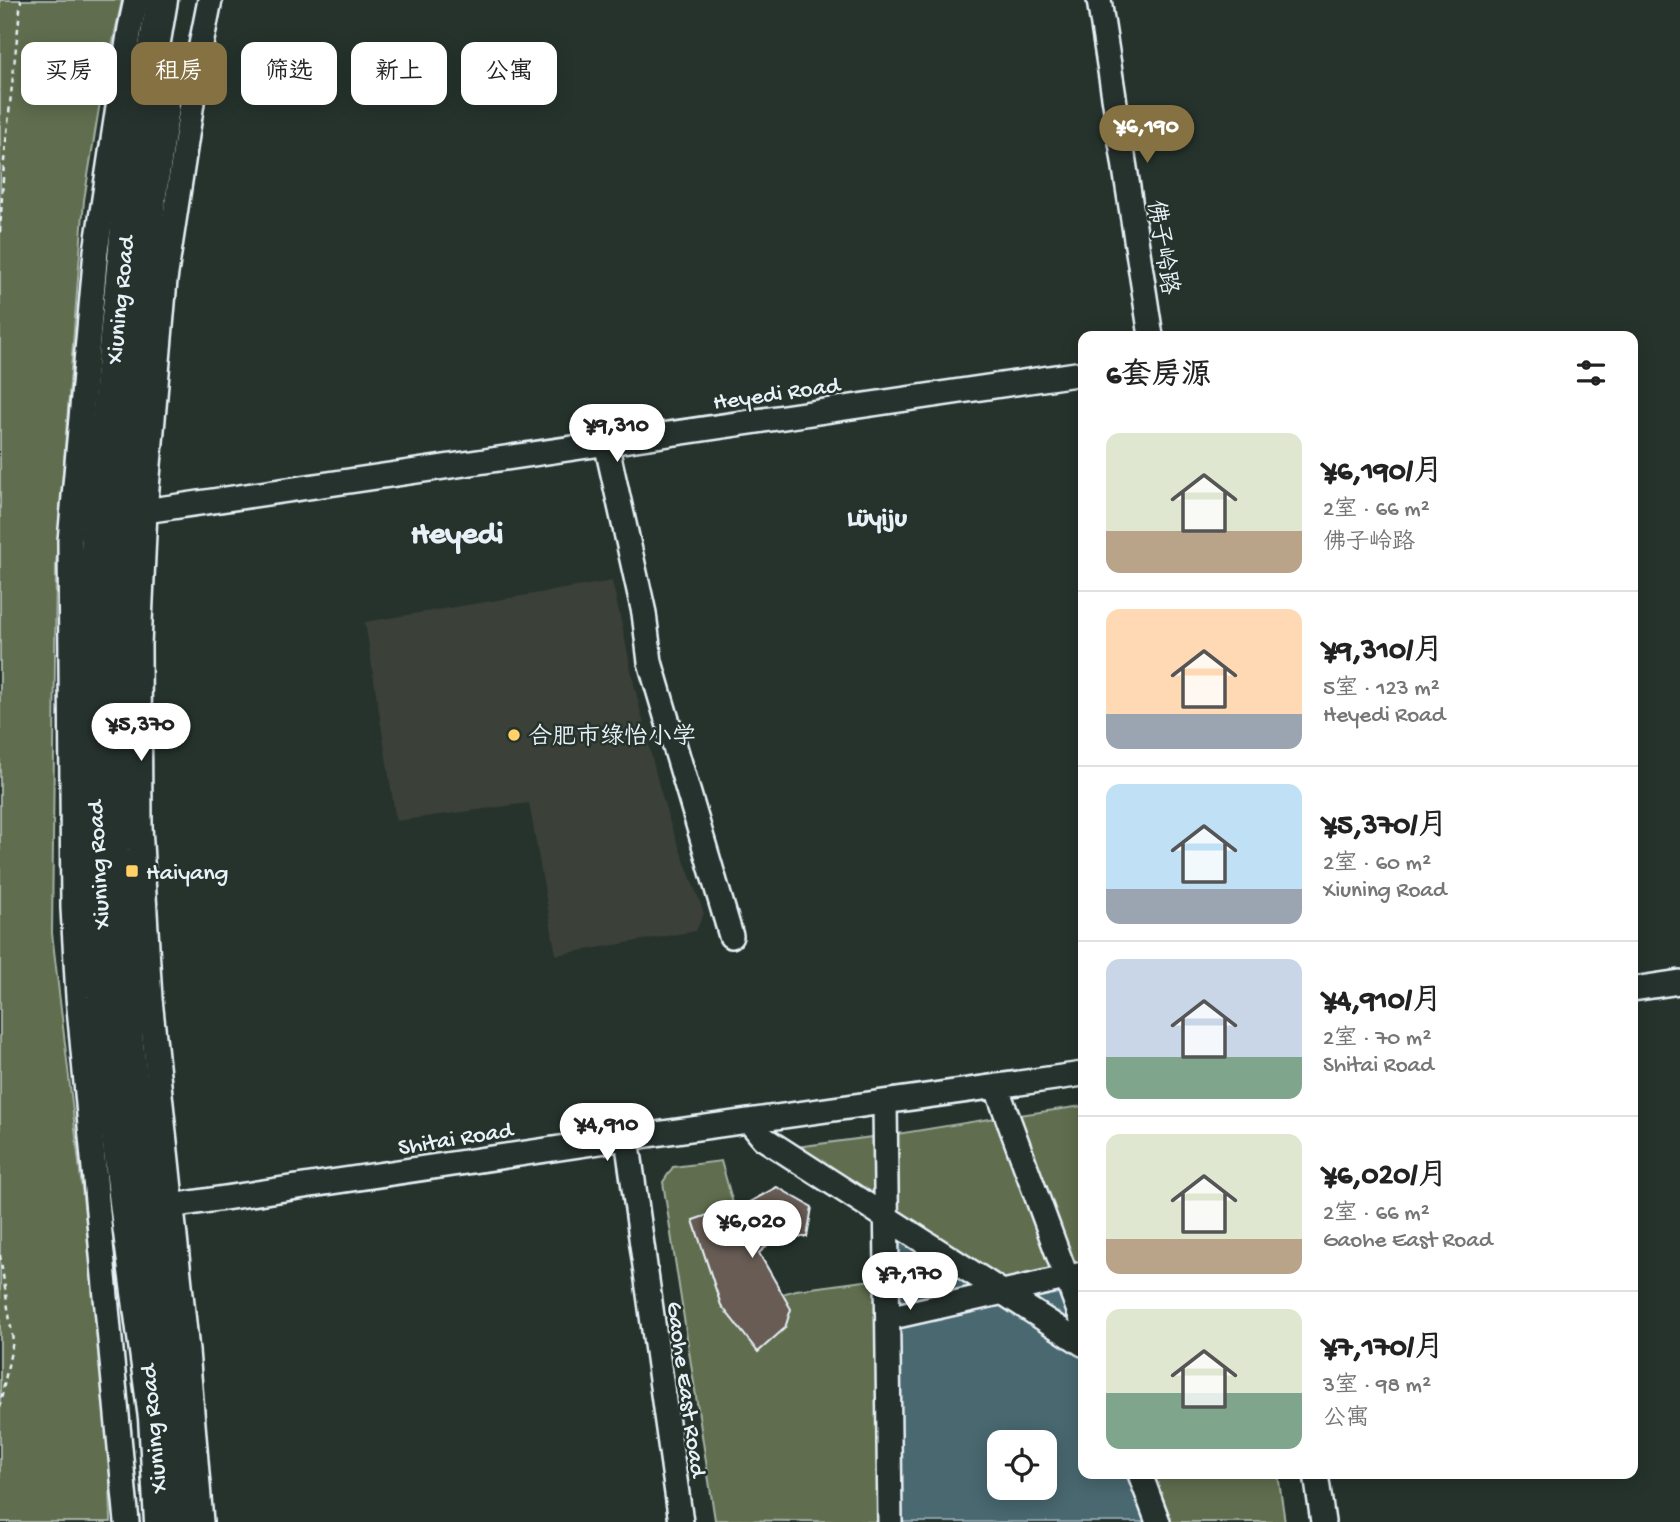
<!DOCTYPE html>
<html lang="zh">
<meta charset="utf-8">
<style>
:root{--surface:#fff;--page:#f6f6f6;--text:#222;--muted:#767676;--line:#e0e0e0;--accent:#857141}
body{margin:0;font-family:"Gochi Hand","LXGW WenKai TC",sans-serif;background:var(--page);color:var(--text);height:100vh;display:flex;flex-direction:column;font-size:26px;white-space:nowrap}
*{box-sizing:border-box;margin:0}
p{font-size:23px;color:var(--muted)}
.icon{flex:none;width:38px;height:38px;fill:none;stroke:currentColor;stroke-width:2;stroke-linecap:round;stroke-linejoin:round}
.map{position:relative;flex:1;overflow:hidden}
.drawer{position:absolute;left:1078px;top:331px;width:560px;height:1148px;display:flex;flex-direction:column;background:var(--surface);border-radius:14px;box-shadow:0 4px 18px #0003}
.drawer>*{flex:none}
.guide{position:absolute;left:21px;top:42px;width:665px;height:63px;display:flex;gap:14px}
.fabs{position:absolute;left:987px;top:1430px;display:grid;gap:14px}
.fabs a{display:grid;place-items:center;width:70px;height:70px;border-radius:14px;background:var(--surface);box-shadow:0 4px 18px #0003;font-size:35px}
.price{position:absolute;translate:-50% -60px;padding:0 16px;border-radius:24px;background:#fff;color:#222;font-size:23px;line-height:46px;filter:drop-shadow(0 2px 4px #0008)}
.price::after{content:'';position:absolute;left:50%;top:42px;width:21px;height:16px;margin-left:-10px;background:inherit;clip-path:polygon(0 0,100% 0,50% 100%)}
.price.active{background:var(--accent);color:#fff}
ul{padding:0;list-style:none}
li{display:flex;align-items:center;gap:21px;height:175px;padding:0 28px}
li+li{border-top:2px solid var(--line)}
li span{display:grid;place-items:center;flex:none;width:196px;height:140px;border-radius:14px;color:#555}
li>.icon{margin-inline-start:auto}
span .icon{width:84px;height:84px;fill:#fffc;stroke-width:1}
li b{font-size:30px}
h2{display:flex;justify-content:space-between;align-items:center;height:84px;padding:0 28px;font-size:30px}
.pill{padding:0 24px;border-radius:14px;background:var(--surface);box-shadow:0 4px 18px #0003;font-size:24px;line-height:63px}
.pill.active{background:var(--accent);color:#fff}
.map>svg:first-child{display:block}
</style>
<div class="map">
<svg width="1680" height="1522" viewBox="0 0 1680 1522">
<rect width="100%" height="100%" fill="#26332d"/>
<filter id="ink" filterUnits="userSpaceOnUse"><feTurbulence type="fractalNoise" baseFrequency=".0143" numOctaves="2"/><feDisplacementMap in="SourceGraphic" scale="14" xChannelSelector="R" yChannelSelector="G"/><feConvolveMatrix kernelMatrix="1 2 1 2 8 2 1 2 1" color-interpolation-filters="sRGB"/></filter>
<g filter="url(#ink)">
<path fill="#3a3f39" d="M 612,581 L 622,625 L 634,684 L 659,786 L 670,823 L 704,913 L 696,931 L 556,955 L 529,803 L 396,821 L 365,622 Z"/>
<path fill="#616e50" stroke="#a4b0a4" stroke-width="2" d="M 0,0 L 122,0 L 100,102 L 84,200 L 56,566 L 52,933 L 85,1214 L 108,1384 L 111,1522 L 0,1522 Z
M 1083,1106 L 1083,1269 L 1071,1272 L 1012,1116 Z
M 1001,1117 L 1059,1274 L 1000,1287 L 891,1216 L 891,1135 Z
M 880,1136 L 879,1207 L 789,1148 Z
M 721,1161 L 735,1210 L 725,1209 L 693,1220 L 721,1305 L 758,1351 L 785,1327 L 790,1309 L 782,1294 L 796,1290 L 880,1279 L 884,1522 L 715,1520 L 663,1182 L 673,1167 Z
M 1144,1474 L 1278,1474 L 1285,1522 L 1162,1522 Z"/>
<path fill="#4a6870" stroke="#899fa6" stroke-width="2" fill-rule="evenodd" d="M 891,1222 L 993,1289 L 892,1311 Z
M 1064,1285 L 1083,1337 L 1083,1474 L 1134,1474 L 1152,1522 L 897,1522 L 893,1323 ZM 999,1442 L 1045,1442 L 1045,1488 L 999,1488 Z"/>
<path fill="#685c54" stroke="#e8f1f8" stroke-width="2" d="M 777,1187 L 812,1207 L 807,1237 L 777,1237 L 759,1253 L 791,1309 L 785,1328 L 758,1352 L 721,1305 L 693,1220 L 725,1209 L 735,1210 Z"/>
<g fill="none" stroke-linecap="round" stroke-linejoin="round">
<defs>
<path id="minor" d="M 1099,0 L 1151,336
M 606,443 L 644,613 L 650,662 L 731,936
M 145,511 L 1083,373
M 1633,989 L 1680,982
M 996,1086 L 1083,1322
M 885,1102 L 890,1522
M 749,1121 L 763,1138 C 870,1206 976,1276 1083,1344
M 627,1138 L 681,1522
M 157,1208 L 627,1138 L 1083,1074
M 888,1318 L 1083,1274
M 1140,1474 L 1158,1522
M 1316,1474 L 1323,1522
M 127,1522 L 78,997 L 73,908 L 70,541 L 96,251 L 130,28 L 136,0
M 201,1522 L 187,1351 L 150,999 L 140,826 L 139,645 L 145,511 L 165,280 L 200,50 L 210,0"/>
<g id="major">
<path d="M 164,108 L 150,201 L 120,516 L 113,680 L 118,850 L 128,1043 L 148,1210 L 177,1417 L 183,1522"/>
<path id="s1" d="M 160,1522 L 154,1418 L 126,1211 L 106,1043 L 95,849 L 90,677 L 98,509 L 130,187 L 162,0"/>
</g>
</defs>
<use href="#minor" stroke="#e8f1f8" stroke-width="28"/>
<use href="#major" stroke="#e8f1f8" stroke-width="35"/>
<path stroke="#e8f1f8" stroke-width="2.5" stroke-dasharray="5 5" stroke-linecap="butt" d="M 0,232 L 4,161 L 21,0
M 0,1255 L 13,1341 L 0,1405"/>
<use href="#minor" stroke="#26332d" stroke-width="23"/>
<use href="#major" stroke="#26332d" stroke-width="30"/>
</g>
</g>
<g fill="#ffd166" stroke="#26332d" stroke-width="2.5">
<circle cx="514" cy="735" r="7"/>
<rect x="125" y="864" width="14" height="14" rx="3.5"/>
</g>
<g text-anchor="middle" stroke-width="5" stroke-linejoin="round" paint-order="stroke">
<g font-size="24" fill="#e8f1f8" stroke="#26332d">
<text transform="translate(1164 247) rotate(81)" y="8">佛子岭路</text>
<text dy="8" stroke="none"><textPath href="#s1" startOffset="1227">Xiuning Road</textPath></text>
<text transform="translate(776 392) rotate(-8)" y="8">Heyedi Road</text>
<text transform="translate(97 865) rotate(-93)" y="8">Xiuning Road</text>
<text transform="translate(455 1137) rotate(-9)" y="8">Shitai Road</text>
<text transform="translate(688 1389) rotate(82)" y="8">Gaohe East Road</text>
<text transform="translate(152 1429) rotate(-95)" y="8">Xiuning Road</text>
</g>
<g font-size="24" fill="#e8f1f8" stroke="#26332d" text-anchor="start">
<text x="528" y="743">合肥市绿怡小学</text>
<text x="146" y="879">Haiyang</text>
</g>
<g font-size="26" font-weight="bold" fill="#e8f1f8" stroke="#26332d">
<text x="877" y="525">Lüyiju</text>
</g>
<g font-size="32" font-weight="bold" fill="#e8f1f8" stroke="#26332d">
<text x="457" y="542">Heyedi</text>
</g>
</g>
</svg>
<div class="fabs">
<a><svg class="icon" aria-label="locate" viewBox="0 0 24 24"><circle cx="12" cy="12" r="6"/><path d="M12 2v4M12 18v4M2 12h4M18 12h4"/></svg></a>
</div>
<b class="price active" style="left:1147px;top:165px">¥6,190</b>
<b class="price" style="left:617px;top:464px">¥9,310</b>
<b class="price" style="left:141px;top:763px">¥5,370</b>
<b class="price" style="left:607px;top:1163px">¥4,910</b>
<b class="price" style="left:752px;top:1260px">¥6,020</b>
<b class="price" style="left:910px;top:1312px">¥7,170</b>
<div class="guide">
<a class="pill">买房</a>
<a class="pill active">租房</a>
<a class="pill">筛选</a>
<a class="pill">新上</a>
<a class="pill">公寓</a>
</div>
<section class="drawer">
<h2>6套房源<svg class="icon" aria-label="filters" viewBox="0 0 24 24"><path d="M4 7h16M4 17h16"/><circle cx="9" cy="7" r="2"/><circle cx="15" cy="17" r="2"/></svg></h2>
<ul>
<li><span style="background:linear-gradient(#dfe7d0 70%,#b9a48a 0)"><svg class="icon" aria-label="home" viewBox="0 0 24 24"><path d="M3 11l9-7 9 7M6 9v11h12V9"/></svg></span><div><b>¥6,190/月</b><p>2室 · 66 m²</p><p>佛子岭路</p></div></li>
<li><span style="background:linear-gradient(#ffd9b3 75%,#9aa5b1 0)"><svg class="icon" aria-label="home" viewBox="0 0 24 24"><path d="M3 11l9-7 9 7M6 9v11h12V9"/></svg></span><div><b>¥9,310/月</b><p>5室 · 123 m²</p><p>Heyedi Road</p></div></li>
<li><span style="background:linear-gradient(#bfe0f5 75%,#9aa5b1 0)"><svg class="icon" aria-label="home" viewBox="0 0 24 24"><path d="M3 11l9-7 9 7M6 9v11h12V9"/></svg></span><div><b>¥5,370/月</b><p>2室 · 60 m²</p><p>Xiuning Road</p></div></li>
<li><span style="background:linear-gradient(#c9d6e8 70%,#7fa58c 0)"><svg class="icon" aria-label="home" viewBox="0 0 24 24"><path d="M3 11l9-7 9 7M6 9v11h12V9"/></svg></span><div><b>¥4,910/月</b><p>2室 · 70 m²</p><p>Shitai Road</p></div></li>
<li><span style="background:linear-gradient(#dfe7d0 75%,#b9a48a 0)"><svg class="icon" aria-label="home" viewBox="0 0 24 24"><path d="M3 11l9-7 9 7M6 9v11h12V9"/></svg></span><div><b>¥6,020/月</b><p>2室 · 66 m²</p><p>Gaohe East Road</p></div></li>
<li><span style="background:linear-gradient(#dfe7d0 60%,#7fa58c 0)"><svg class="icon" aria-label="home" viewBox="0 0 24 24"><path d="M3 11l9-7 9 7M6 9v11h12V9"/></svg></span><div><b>¥7,170/月</b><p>3室 · 98 m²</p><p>公寓</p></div></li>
</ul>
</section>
</div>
